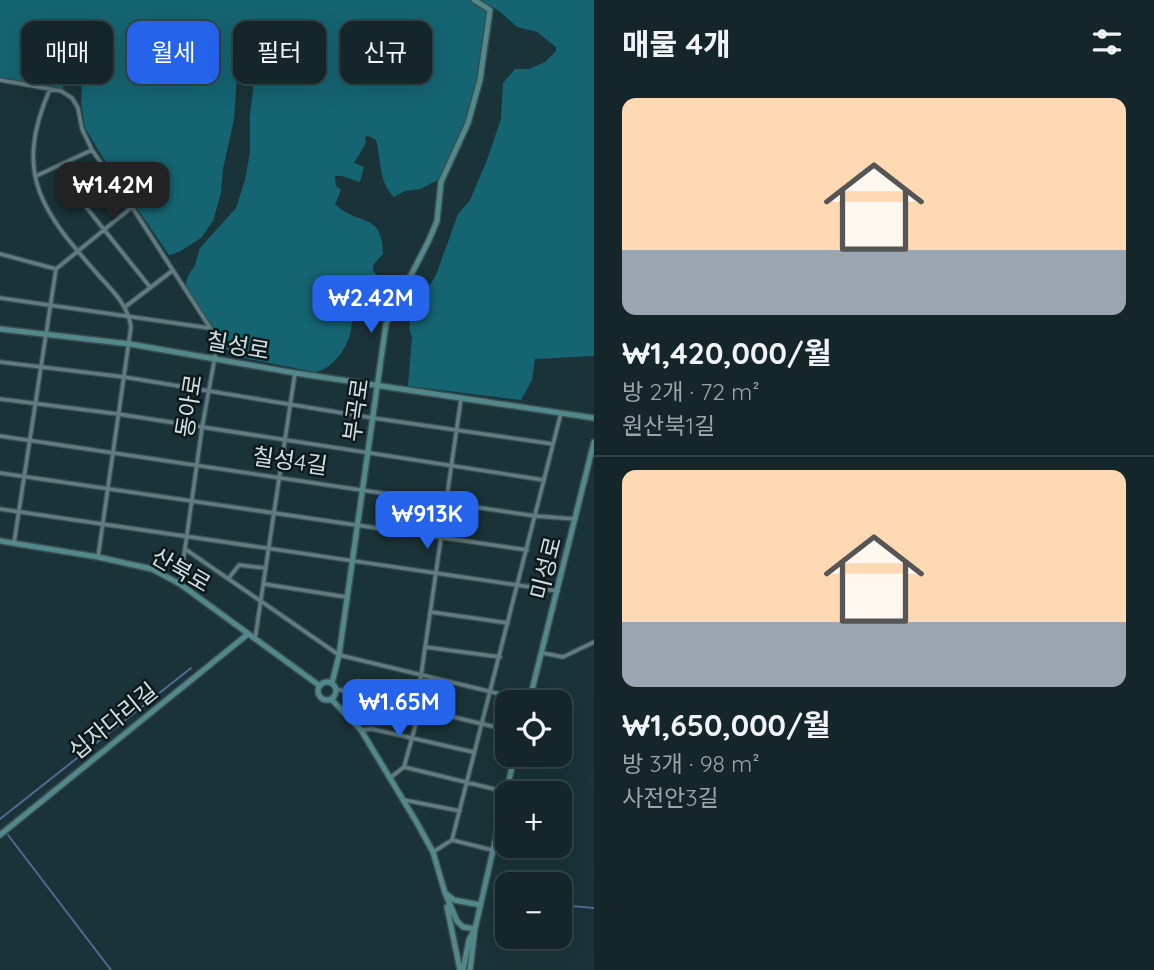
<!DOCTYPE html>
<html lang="ko">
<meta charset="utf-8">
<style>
:root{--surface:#14262a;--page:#213236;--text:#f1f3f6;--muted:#9da5a8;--line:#334347;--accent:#2563eb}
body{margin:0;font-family:Quicksand,"Noto Sans KR",sans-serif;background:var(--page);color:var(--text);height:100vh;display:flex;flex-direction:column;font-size:26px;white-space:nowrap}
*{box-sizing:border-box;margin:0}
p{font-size:23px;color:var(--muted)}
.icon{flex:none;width:38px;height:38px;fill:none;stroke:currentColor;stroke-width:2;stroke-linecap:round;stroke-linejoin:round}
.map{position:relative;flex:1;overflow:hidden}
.panel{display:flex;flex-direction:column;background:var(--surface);width:560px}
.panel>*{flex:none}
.guide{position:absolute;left:21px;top:21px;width:467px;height:63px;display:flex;gap:14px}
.fabs{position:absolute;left:495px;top:690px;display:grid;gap:14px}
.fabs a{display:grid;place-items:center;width:77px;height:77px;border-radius:14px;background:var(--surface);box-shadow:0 7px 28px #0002,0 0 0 2px var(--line);font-size:35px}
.price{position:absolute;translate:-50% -60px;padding:0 16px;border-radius:14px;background:var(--accent);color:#fff;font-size:23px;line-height:46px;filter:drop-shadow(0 2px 4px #0008)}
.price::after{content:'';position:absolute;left:50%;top:42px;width:21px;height:16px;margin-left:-10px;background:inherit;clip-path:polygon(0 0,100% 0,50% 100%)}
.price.selected{background:#222;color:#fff}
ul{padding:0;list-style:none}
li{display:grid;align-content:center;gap:14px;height:371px;padding:0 28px}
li+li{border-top:2px solid var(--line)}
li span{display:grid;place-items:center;height:217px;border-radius:14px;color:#555}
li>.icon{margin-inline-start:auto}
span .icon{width:126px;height:126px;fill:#fffc;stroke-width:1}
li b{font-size:30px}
h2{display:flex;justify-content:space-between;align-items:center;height:84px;padding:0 28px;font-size:30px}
.pill{padding:0 24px;border-radius:14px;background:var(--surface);box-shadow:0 7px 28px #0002,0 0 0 2px var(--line);font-size:24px;line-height:63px}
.pill.selected{background:var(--accent);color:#fff}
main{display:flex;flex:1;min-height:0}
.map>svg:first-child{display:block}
</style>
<main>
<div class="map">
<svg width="594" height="970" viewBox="0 0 594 970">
<rect width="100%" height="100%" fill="#1a3338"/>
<path fill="#156472" d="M 0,0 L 471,0 L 487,10 L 489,14 L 482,63 L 466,122 L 442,178 L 420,189 L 405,191 L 394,197 C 378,182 382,160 376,140 L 368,136 L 365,137 L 366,143 L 354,163 L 364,167 L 360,182 L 342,176 L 335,176 L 336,186 L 341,190 L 335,204 C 358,227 383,211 383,254 L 373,265 L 373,270 L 377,276 C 374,292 362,300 355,313 C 351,319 352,327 350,334 C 346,350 331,370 315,372 L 233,356 L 223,345 L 188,292 L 186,283 L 188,276 L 195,265 L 200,248 L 236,208 L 245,180 L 250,152 L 250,114 L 254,82 L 252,73 L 244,70 L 237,77 L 234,119 L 223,169 L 221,193 L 213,221 L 201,238 L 179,252 L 169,255 L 108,166 L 85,128 L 81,102 L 83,68 L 72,66 L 64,80 L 63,89 L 0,77 Z
M 480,0 L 594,0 L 594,356 L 535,359 L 532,380 L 521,400 L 408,386 L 412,337 L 409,328 L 411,316 L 436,275 L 458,214 L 470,200 L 487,160 L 501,119 L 503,83 L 515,69 L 529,69 L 545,62 L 556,51 L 556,47 L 537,32 L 517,27 L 499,11 Z"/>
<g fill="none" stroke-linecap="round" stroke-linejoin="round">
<path stroke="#4e6b94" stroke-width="2" d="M 0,819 L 191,668
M 8,835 L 111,970
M 499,902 L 508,903
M 560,905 L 594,908"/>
<defs>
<path id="street" d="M 0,80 L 61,91 L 72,98 L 78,108 L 82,129 L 92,150 L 132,207 L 218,340 L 202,428 L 180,584
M 50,89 C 12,176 43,212 100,277 C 114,292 128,306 131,327 L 98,557
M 64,165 L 82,202 L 150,287
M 36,176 L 92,150
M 0,254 L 56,269
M 0,298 L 209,328
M 125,307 L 172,271
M 0,362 L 124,377 L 373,418 L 553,444
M 0,399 L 118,414 L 544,480
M 0,436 L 535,516 L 576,519
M 0,473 L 527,550
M 0,509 L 558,591
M 14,543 L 56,269 L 132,207
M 185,549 L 339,655 L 529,701
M 229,578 L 239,565 L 266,568
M 264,584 L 346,597
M 431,612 L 508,623
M 255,639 L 295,373
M 425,647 L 500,657
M 543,653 L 563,657 L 594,642
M 336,689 L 508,730
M 413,707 L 421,676 L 461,399
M 361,730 L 372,729 L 473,752
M 404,767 L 506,792
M 390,778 L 404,767 L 420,709
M 404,800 L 460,811
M 452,840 L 492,850
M 433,852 L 452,840 L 561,413"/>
<path id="secondary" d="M 0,329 L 130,344 L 295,373 L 594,418
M 0,541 L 98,557 L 152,569 L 180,584 L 320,686
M318 691a9 9 0 1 1 18 0a9 9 0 1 1-18 0Z
M 332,683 L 339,655 L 386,324 L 429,240 L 437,221 L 441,182 L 468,123 L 480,80 L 490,10 L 474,0
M 331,699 L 361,730 L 417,823 L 433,852 L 445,893 L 457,921 L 463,927 L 475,929 L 515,754
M 529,702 L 594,442
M 0,835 L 248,634
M 445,893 L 454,900 L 480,905
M 447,907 L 460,970
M 463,970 L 469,940 L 475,929 L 470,970"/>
</defs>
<use href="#street" stroke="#384e53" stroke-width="6"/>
<use href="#secondary" stroke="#384e53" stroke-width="8"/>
<use href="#street" stroke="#607b81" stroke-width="3.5"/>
<use href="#secondary" stroke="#53888a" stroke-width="5"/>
</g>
<g text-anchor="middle" stroke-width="5" stroke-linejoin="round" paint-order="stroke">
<g font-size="23" fill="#d1e0e3" stroke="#0e191b">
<text transform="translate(238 346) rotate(10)" y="8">칠성로</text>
<text transform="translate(189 406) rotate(-81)" y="8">동아로</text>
<text transform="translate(356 410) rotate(-82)" y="8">부곡로</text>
<text transform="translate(290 461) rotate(8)" y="8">칠성4길</text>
<text transform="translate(546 568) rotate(-76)" y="8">미성로</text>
<text transform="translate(181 570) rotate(30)" y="8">산북로</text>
<text transform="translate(113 721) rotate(-39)" y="8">십자다리길</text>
</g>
</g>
</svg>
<div class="fabs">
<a><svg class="icon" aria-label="locate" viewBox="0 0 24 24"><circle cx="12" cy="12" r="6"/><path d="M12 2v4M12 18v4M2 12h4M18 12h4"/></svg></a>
<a>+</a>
<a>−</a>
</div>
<b class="price selected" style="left:113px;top:222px">₩1.42M</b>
<b class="price" style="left:371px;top:335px">₩2.42M</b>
<b class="price" style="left:427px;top:551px">₩913K</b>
<b class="price" style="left:399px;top:739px">₩1.65M</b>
<div class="guide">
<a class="pill">매매</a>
<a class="pill selected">월세</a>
<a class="pill">필터</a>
<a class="pill">신규</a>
</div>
</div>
<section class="panel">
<h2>매물 4개<svg class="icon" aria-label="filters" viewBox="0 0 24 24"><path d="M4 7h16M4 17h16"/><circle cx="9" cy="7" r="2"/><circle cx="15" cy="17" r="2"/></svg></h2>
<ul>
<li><span style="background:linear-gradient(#ffd9b3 70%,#9aa5b1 0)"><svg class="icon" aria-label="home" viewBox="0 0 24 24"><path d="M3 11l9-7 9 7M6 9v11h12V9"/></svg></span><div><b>₩1,420,000/월</b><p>방 2개 · 72 m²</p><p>원산북1길</p></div></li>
<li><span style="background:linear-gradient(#ffd9b3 70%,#9aa5b1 0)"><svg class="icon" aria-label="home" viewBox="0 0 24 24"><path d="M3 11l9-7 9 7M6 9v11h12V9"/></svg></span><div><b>₩1,650,000/월</b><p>방 3개 · 98 m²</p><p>사전안3길</p></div></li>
</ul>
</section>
</main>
